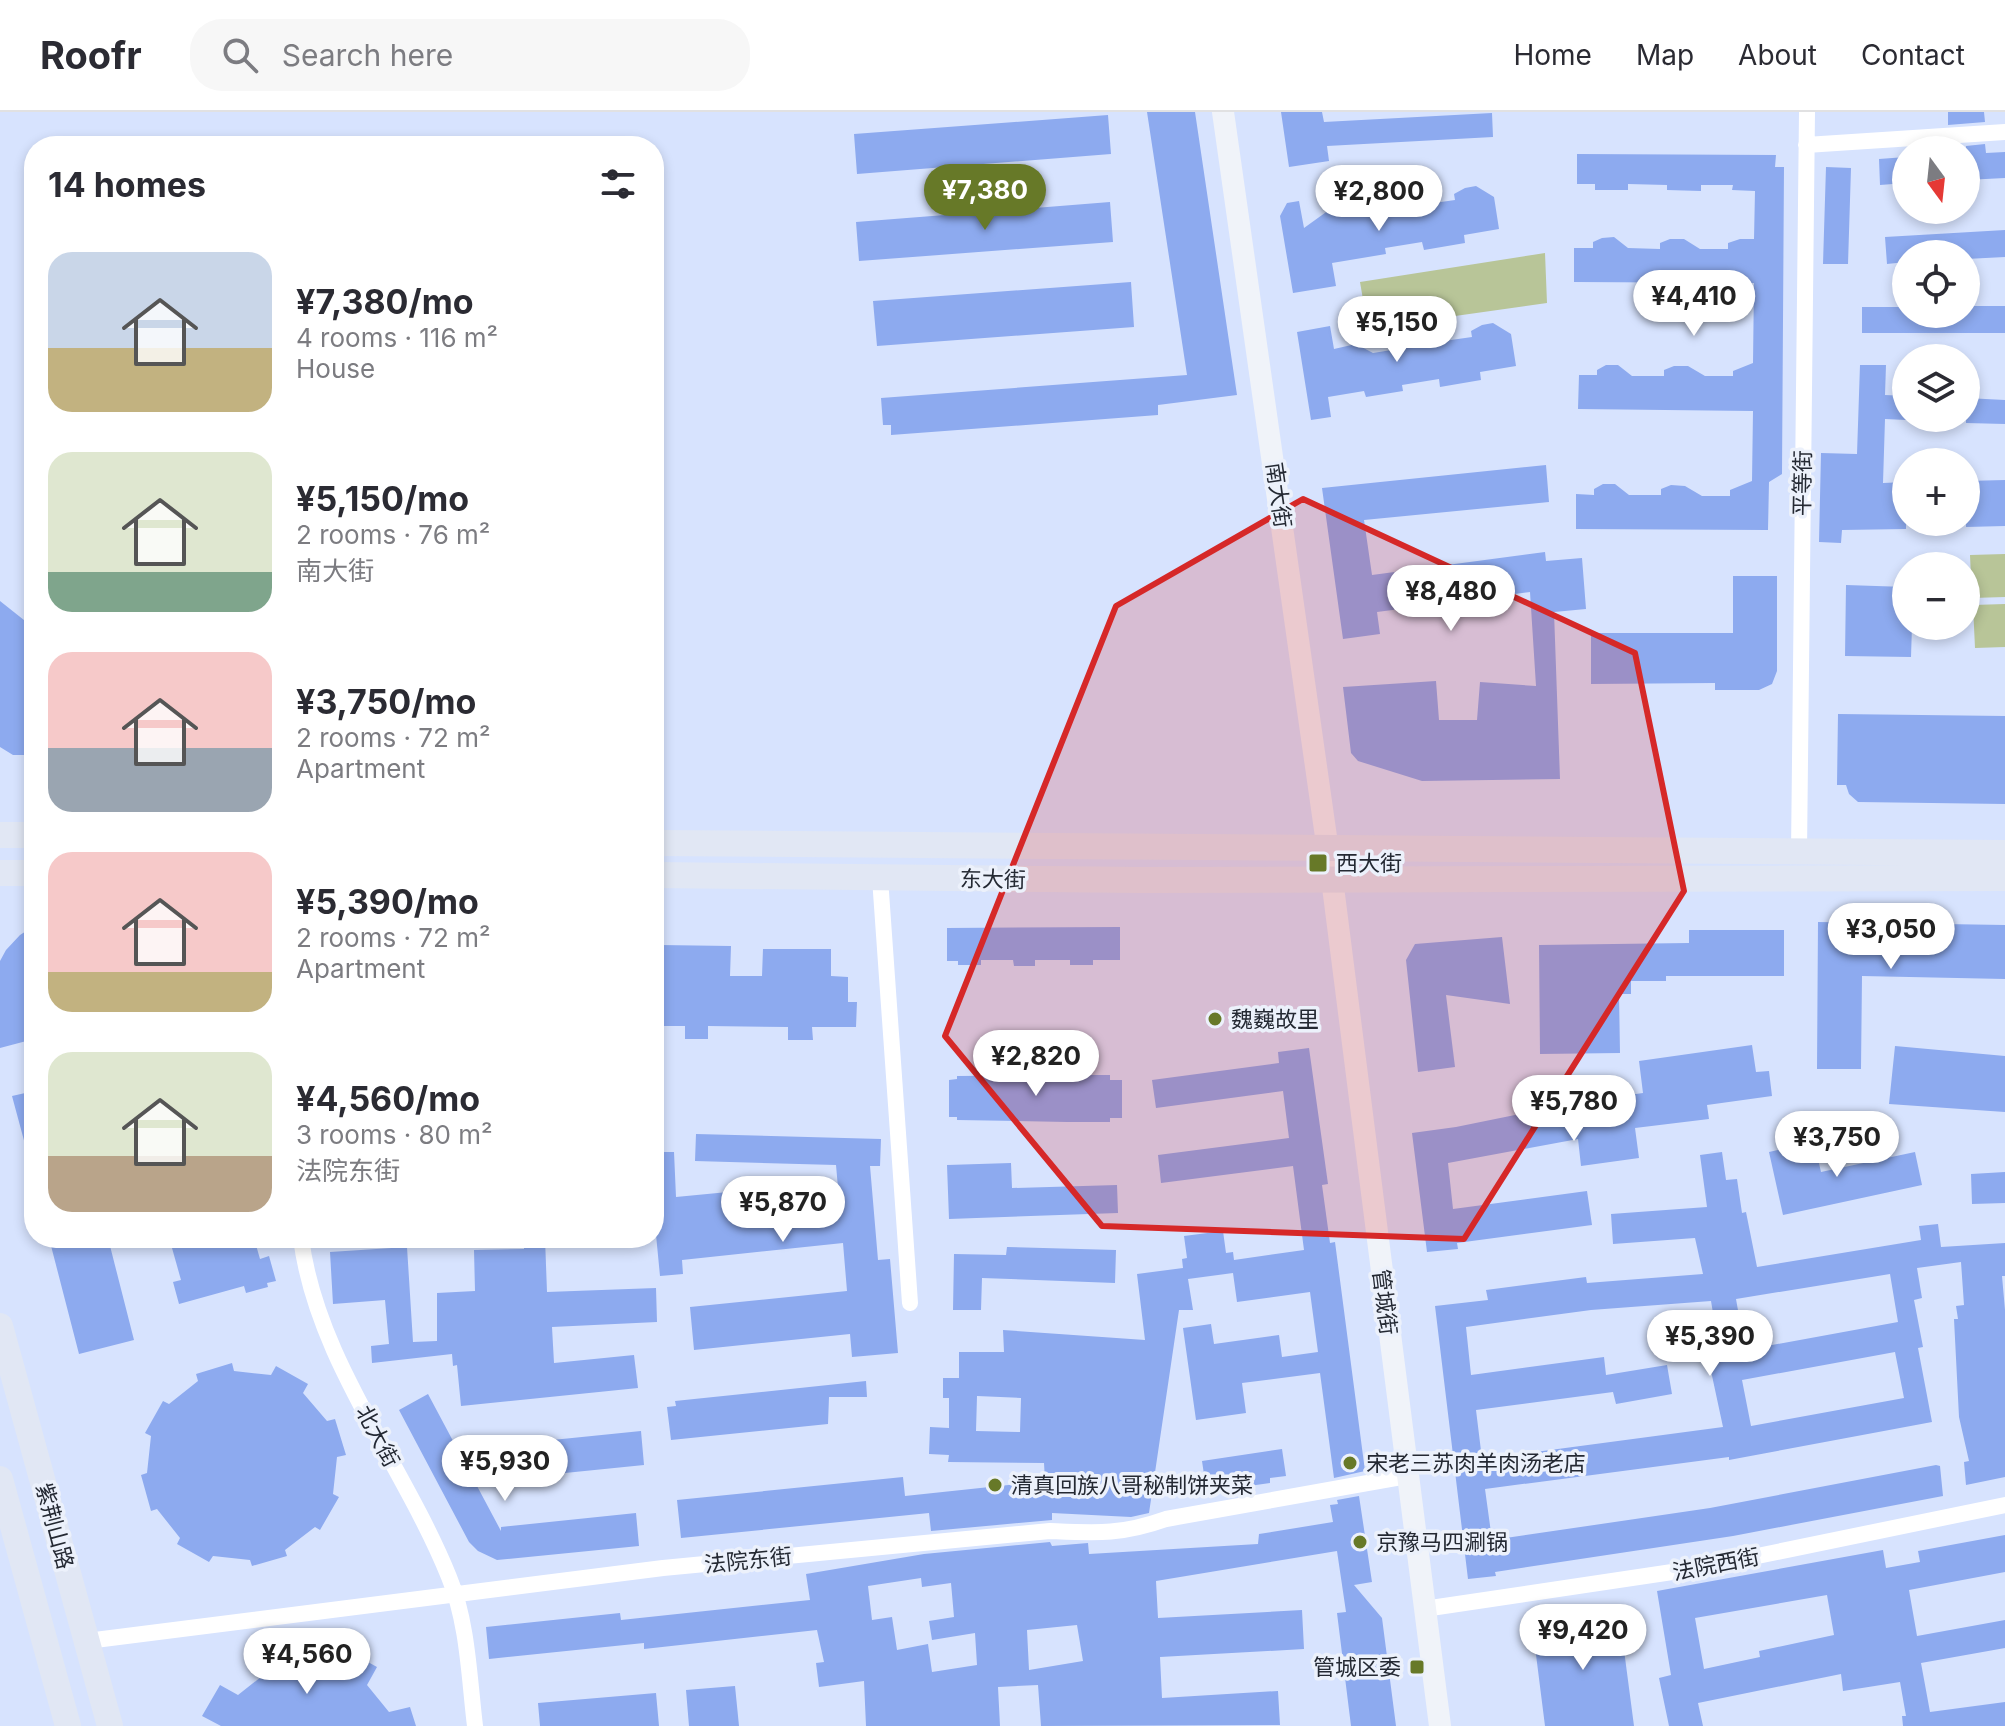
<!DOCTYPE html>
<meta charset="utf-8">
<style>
:root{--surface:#fff;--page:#f7f7f7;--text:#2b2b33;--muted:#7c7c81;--line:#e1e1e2;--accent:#677928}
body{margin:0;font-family:Inter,"Noto Sans SC",sans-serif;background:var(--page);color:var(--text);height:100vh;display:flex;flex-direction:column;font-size:30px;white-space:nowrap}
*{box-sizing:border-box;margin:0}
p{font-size:26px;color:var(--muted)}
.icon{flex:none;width:44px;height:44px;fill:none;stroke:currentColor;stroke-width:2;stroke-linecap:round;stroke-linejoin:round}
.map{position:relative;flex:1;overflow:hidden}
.drawer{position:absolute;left:24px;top:24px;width:640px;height:1112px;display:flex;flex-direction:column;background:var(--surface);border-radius:32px;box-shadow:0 4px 12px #0003}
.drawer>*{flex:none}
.needle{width:52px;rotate:165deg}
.controls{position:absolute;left:1892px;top:24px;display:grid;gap:16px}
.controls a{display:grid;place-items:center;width:88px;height:88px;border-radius:50%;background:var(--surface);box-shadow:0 4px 12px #0003;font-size:40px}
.price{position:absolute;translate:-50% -68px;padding:0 18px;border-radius:28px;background:#fff;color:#222;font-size:26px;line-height:52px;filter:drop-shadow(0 2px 4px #0008)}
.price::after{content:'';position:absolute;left:50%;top:48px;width:24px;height:18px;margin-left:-12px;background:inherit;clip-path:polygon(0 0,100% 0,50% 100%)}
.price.on{background:var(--accent);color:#fff}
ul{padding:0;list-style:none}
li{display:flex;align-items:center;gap:24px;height:200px;padding:0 24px}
li span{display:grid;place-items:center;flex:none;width:224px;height:160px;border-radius:24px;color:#555}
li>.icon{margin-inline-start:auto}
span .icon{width:96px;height:96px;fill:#fffc;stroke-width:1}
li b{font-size:34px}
h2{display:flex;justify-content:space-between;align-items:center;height:96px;padding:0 24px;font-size:34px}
header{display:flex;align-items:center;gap:48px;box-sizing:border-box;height:112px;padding:0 40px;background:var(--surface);border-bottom:2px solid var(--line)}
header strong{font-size:38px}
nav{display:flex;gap:44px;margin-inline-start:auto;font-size:28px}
.search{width:560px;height:72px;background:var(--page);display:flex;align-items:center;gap:20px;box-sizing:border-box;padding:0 28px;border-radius:32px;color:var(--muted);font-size:30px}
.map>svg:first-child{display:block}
</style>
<header>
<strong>Roofr</strong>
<div class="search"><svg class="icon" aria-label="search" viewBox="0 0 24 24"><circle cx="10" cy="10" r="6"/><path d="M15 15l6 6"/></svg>Search here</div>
<nav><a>Home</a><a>Map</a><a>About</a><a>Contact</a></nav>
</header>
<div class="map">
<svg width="2005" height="1614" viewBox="0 0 2005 1614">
<rect width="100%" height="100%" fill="#d7e3fe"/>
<path fill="#b8c598" d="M 1545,141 L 1547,191 L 1370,216 L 1367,211 L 1360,170 Z
M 2005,442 L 2005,485 L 1972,486 L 1970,443 Z
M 2005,492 L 2005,535 L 1975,536 L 1973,493 Z"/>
<path fill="#8daaef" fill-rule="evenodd" d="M 1147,0 L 1195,0 L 1237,283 L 1158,293 L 1158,303 L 891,323 L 891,313 L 883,313 L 881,286 L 1187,263 Z
M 1281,0 L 1322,0 L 1324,10 L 1492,1 L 1493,25 L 1327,34 L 1329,49 L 1289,55 Z
M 1948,0 L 1984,0 L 1985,10 L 1948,13 Z
M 1108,3 L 1111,42 L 857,62 L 854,22 Z
M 1985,32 L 1986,41 L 2005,40 L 2005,66 L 1966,68 L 1966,34 Z
M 1577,42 L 1776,43 L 1775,55 L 1784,55 L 1782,362 L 1769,370 L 1768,418 L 1576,417 L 1576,382 L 1594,383 L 1594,377 L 1603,372 L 1615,372 L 1629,383 L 1661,383 L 1661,377 L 1671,373 L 1685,374 L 1702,384 L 1730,384 L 1730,378 L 1752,369 L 1753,299 L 1578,297 L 1579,263 L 1597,263 L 1597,258 L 1606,253 L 1618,253 L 1632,264 L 1664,264 L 1664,258 L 1674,254 L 1688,254 L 1705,264 L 1733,264 L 1733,259 L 1753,251 L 1754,171 L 1574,170 L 1574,136 L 1593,136 L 1593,130 L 1602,126 L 1614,125 L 1628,136 L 1660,137 L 1660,131 L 1670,127 L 1684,127 L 1700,137 L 1728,137 L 1728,131 L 1740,127 L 1754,127 L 1755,79 L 1732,78 L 1733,73 L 1701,73 L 1701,79 L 1667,78 L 1667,73 L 1628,72 L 1628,78 L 1595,78 L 1595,72 L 1577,72 Z
M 1906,45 L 1906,71 L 1880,73 L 1879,47 Z
M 1826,55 L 1851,56 L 1848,152 L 1823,152 Z
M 1476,74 L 1494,85 L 1499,117 L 1464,123 L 1465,131 L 1424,138 L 1422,130 L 1385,136 L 1386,142 L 1332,151 L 1336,174 L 1293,181 L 1280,104 L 1287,91 L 1299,89 L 1304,116 L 1329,98 L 1340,95 L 1356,104 L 1388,99 L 1387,93 L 1396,87 L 1410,85 L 1427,92 L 1455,88 L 1454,82 L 1465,76 Z
M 1110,90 L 1113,130 L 859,149 L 856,110 Z
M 2005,118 L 2005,145 L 1966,147 L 1966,142 L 1906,142 L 1906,150 L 1887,152 L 1885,125 Z
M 1131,170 L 1134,215 L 877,234 L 873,189 Z
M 1966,194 L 2005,194 L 2005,221 L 1862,221 L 1862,195 L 1906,195 L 1906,202 L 1966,202 Z
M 1493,211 L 1511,222 L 1516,254 L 1480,260 L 1481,268 L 1440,275 L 1439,267 L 1402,273 L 1403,279 L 1366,285 L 1364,279 L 1328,285 L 1331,305 L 1311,308 L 1297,220 L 1330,214 L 1334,237 L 1356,232 L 1373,241 L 1404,236 L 1403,230 L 1412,224 L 1426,222 L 1444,229 L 1472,225 L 1471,219 L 1482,213 Z
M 1860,253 L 1886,253 L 1885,283 L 1906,284 L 1906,308 L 1885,307 L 1883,371 L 1906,370 L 1906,417 L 1842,418 L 1841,431 L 1819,430 L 1821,341 L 1857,342 Z
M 1966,286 L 2005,288 L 2005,312 L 1966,311 Z
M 1546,353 L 1549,390 L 1364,408 L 1372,463 L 1545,440 L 1546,449 L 1582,446 L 1586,497 L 1554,500 L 1560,667 L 1422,669 L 1358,649 L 1351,641 L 1343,575 L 1436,569 L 1439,608 L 1477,608 L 1480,570 L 1536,574 L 1530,480 L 1377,500 L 1380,522 L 1343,527 L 1322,376 Z
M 2005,368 L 2005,414 L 1966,415 L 1966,369 Z
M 1733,464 L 1777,464 L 1777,559 L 1772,572 L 1759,578 L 1715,578 L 1715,571 L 1591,572 L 1591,521 L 1733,521 Z
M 1846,473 L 1906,475 L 1906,514 L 1912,514 L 1911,545 L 1845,544 Z
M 0,489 L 34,516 L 34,643 L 13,643 L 0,635 Z
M 1838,602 L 2005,604 L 2005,692 L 1858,690 L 1849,682 L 1846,673 L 1837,673 Z
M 1818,810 L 2005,813 L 2005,867 L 1862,864 L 1861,957 L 1817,957 Z
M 34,814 L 34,927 L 0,936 L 0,849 L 6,838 L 20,823 Z
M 1120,815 L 1120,848 L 1093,848 L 1093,853 L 1070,853 L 1070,848 L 1035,848 L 1035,854 L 1014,854 L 1013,848 L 981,848 L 981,853 L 958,853 L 958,849 L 947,849 L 947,816 Z
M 1689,818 L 1784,818 L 1784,864 L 1666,864 L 1666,869 L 1631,869 L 1631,882 L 1619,882 L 1620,941 L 1540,942 L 1539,833 L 1689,831 Z
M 1502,825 L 1510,892 L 1446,883 L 1455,955 L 1418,960 L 1406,848 L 1415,832 Z
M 660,833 L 731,834 L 730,864 L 762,864 L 763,837 L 831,837 L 831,864 L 848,865 L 848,890 L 857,890 L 856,915 L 812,915 L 813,928 L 788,928 L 788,915 L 708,914 L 708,927 L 685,927 L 685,914 L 654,914 L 654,863 L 659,863 Z
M 1752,933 L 1756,960 L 1769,959 L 1772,984 L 1707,993 L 1709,1007 L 1635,1016 L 1639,1046 L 1581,1054 L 1578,1027 L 1448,1051 L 1453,1097 L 1587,1079 L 1592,1113 L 1457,1131 L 1458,1137 L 1427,1140 L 1412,1021 L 1456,1015 L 1573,991 L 1643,981 L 1639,949 Z
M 1895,934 L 2005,944 L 2005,1000 L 1889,992 Z
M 1309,936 L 1328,1072 L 1322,1073 L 1330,1131 L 1335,1130 L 1365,1359 L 1334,1366 L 1320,1261 L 1242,1271 L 1246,1301 L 1196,1308 L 1183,1216 L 1211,1212 L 1214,1232 L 1279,1223 L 1282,1245 L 1318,1240 L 1310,1180 L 1237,1190 L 1233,1161 L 1188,1167 L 1193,1198 L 1179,1198 L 1149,1401 L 1131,1405 L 1052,1401 L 1052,1408 L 931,1419 L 929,1401 L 681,1426 L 677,1388 L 903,1365 L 905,1384 L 1045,1369 L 1044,1351 L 948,1350 L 949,1343 L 929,1342 L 930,1315 L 949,1316 L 949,1286 L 943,1286 L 943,1266 L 959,1266 L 959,1240 L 1004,1240 L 1003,1218 L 1145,1228 L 1137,1162 L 1183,1156 L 1182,1147 L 1187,1146 L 1184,1124 L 1223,1119 L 1226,1141 L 1233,1140 L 1234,1148 L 1304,1138 L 1293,1054 L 1161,1071 L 1158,1043 L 1289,1026 L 1283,979 L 1156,996 L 1152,968 L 1279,951 L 1278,940 ZM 977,1284 L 1021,1286 L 1020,1320 L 976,1319 Z
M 1068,963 L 1110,963 L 1110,968 L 1122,968 L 1122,1006 L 1110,1006 L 1110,1010 L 1067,1010 L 957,1008 L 957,1005 L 949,1005 L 949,968 L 957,967 L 957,964 Z
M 34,979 L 34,1046 L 29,1047 L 12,984 Z
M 696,1022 L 881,1027 L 880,1054 L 870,1054 L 878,1148 L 890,1147 L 898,1241 L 852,1245 L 850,1222 L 694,1238 L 690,1195 L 847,1179 L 843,1131 L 682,1148 L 683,1162 L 660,1164 L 654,1102 L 654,1040 L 674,1040 L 676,1085 L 728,1080 L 730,1102 L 787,1096 L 787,1092 L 839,1087 L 836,1053 L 695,1049 Z
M 1814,1030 L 1821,1060 L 1915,1040 L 1922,1073 L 1783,1103 L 1769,1040 Z
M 1722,1040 L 1726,1068 L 1737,1067 L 1742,1101 L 1746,1100 L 1757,1155 L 1921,1128 L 1919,1114 L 1938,1112 L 1941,1135 L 2005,1131 L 2005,1164 L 2002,1164 L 2005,1198 L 2005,1365 L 1966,1373 L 1964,1350 L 1969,1349 L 1959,1305 L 1954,1207 L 1958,1207 L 1956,1194 L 1964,1193 L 1961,1150 L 1917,1156 L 1922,1186 L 1914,1188 L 1923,1235 L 1918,1236 L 1932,1310 L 1729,1348 L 1729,1345 L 1485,1377 L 1492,1428 L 1710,1396 L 1936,1353 L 1940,1354 L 1943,1384 L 1733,1424 L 1495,1460 L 1496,1464 L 1468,1467 L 1435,1194 L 1488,1188 L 1486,1178 L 1586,1165 L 1587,1171 L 1703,1162 L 1695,1126 L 1613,1132 L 1611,1102 L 1707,1095 L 1700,1043 ZM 1890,1162 L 1898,1210 L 1745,1238 L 1736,1187 ZM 1711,1189 L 1720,1243 L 1708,1245 L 1723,1315 L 1482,1347 L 1476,1298 L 1613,1280 L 1616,1292 L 1672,1282 L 1667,1253 L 1606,1263 L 1604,1245 L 1471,1263 L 1466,1215 L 1591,1198 ZM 1895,1240 L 1904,1286 L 1751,1314 L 1742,1268 Z
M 1011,1051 L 1012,1076 L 1117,1073 L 1118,1101 L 949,1107 L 947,1053 Z
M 2005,1060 L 2005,1091 L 1972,1092 L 1971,1062 Z
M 49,1126 L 108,1126 L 134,1228 L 79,1242 Z
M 184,1126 L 254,1126 L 260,1147 L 269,1144 L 276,1169 L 267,1171 L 268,1175 L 246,1181 L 244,1174 L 179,1192 L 173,1170 L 181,1168 L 172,1136 L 186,1132 Z
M 545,1126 L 547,1180 L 656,1176 L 657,1210 L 552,1215 L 554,1251 L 634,1243 L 638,1276 L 461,1294 L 457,1253 L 453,1254 L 452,1242 L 372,1251 L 371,1234 L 389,1232 L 385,1188 L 333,1192 L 330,1140 L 407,1135 L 413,1230 L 437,1229 L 437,1181 L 475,1179 L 474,1138 L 524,1137 L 524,1127 Z
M 1007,1135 L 1116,1138 L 1115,1171 L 982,1166 L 981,1198 L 953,1198 L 954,1142 L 1006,1143 Z
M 232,1251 L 234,1259 L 271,1263 L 276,1254 L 308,1272 L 303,1281 L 327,1309 L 335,1307 L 346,1343 L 337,1345 L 333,1382 L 339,1385 L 320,1418 L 315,1415 L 285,1438 L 287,1444 L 252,1454 L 250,1448 L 213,1444 L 209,1450 L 177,1432 L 180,1426 L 157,1397 L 151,1399 L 141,1363 L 147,1361 L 151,1324 L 145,1321 L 163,1289 L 169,1292 L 198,1269 L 196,1262 Z
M 866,1269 L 867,1285 L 829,1285 L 828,1312 L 671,1328 L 667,1295 L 676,1294 L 675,1289 Z
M 428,1282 L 501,1419 L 501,1415 L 636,1401 L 639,1434 L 497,1448 L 478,1439 L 469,1430 L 399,1298 Z
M 641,1319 L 644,1353 L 496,1368 L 492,1334 Z
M 1282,1337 L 1286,1364 L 1270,1366 L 1270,1371 L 1249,1374 L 1209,1379 L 1209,1375 L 1206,1376 L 1202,1349 Z
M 1359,1384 L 1372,1470 L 1354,1473 L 1382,1506 L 1396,1614 L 1351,1614 L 1337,1501 L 1346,1500 L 1337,1439 L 1156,1469 L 1158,1506 L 1302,1498 L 1304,1537 L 1160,1545 L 1162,1586 L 1278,1579 L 1280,1613 L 1041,1614 L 1038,1573 L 998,1575 L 1000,1614 L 866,1614 L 864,1569 L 819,1575 L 816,1551 L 824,1550 L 817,1518 L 644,1537 L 644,1531 L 489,1547 L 486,1515 L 620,1501 L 621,1508 L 810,1488 L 806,1462 L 924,1442 L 1050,1430 L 1052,1434 L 1088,1431 L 1089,1442 L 1258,1432 L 1259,1422 L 1333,1410 L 1330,1393 L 1338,1392 L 1337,1388 ZM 921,1466 L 922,1475 L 951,1471 L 954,1505 L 929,1509 L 932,1528 L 975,1521 L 977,1553 L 932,1560 L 928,1532 L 897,1538 L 892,1505 L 872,1508 L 868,1474 ZM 1077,1513 L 1083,1549 L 1029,1558 L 1027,1518 Z
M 2005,1423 L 2005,1460 L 1909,1478 L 1917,1524 L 2005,1508 L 2005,1536 L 1921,1551 L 1930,1600 L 2005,1590 L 2005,1614 L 1903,1614 L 1902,1604 L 1906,1604 L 1900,1570 L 1843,1579 L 1841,1562 L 1698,1591 L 1703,1614 L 1669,1614 L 1659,1566 L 1671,1563 L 1657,1479 L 1883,1438 L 1886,1456 L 1920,1450 L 1918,1439 ZM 1827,1483 L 1834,1523 L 1759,1539 L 1760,1545 L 1704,1557 L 1695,1506 Z
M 1619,1500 L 1634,1614 L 1545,1614 L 1532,1511 Z
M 296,1534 L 301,1551 L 336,1555 L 346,1538 L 377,1555 L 367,1573 L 389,1600 L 410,1595 L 416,1614 L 221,1614 L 202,1604 L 220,1573 L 238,1583 L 266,1561 L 261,1543 Z
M 735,1574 L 739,1614 L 689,1614 L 686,1578 Z
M 656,1581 L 659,1614 L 540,1614 L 538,1591 Z"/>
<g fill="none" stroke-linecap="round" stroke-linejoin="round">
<path stroke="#fff" stroke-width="16" d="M 1806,33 L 2005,20
M 1799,741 L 1807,0
M 880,766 L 910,1191
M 301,1126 C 316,1247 404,1353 449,1465 C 468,1511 469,1565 475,1614
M 1424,1497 L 1699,1456 L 2005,1393
M 87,1529 L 663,1456 L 1050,1419 C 1096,1421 1121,1423 1166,1407 L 1407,1364"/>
<path stroke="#f0f3f9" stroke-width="22" d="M 1223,0 L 1332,767 L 1440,1614"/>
<path stroke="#e1e7f4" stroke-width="26" d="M 0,723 L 34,723
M 654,731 L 2005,741
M 0,761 L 34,761
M 654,763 L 1142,768 L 2005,766
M 0,1214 L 110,1614
M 0,1367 L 68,1614"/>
</g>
<path fill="#d62828" fill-opacity="0.2" stroke="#d62828" stroke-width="6" stroke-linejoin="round" d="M 1303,387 L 1635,541 L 1684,779 L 1464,1127 L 1102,1114 L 945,924 L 1116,494 Z"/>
<g fill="#677928" stroke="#ecf1fb" stroke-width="3">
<rect x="1308" y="741" width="20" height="20" rx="4"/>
<circle cx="1215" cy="907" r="8"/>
<circle cx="1350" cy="1351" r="8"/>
<circle cx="995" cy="1373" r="8"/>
<circle cx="1360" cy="1430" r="8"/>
<rect x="1409" y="1547" width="16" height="16" rx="4"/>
</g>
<g text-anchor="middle" stroke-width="7" stroke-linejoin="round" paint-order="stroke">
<g font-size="22" fill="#242933" stroke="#ecf1fb">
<text transform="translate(1802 371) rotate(-89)" y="8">平等街</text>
<text transform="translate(1279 383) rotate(82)" y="8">南大街</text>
<text transform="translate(993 767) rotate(1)" y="8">东大街</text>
<text transform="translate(1385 1190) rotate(83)" y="8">管城街</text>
<text transform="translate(378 1324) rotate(62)" y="8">北大街</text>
<text transform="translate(55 1414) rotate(75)" y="8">紫荆山路</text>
<text transform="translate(748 1448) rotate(-6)" y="8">法院东街</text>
<text transform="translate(1716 1452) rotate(-11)" y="8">法院西街</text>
</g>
<g font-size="22" fill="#242933" stroke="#ecf1fb" text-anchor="start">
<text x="1336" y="759">西大街</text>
<text x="1231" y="915">魏巍故里</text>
<text x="1366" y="1359">宋老三苏肉羊肉汤老店</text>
<text x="1011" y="1381">清真回族八哥秘制饼夹菜</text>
<text x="1376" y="1438">京豫马四涮锅</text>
<text x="1401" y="1563" text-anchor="end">管城区委</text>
</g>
</g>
</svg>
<div class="controls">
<a><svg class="needle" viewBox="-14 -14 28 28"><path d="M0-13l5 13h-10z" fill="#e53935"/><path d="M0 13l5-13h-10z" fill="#7c7c81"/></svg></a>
<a><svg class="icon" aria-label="locate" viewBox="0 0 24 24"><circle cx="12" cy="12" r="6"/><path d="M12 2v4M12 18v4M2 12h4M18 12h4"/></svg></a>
<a><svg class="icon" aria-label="layers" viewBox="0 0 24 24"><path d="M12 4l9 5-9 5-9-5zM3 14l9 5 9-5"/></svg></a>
<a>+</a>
<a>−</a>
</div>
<b class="price on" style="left:985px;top:120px">¥7,380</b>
<b class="price" style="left:1379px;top:121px">¥2,800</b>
<b class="price" style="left:1694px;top:226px">¥4,410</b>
<b class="price" style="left:1397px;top:252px">¥5,150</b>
<b class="price" style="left:1451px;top:521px">¥8,480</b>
<b class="price" style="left:1891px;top:859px">¥3,050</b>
<b class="price" style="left:1036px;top:986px">¥2,820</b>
<b class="price" style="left:1574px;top:1031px">¥5,780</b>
<b class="price" style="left:1837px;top:1067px">¥3,750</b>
<b class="price" style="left:783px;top:1132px">¥5,870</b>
<b class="price" style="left:1710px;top:1266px">¥5,390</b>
<b class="price" style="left:505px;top:1391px">¥5,930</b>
<b class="price" style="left:1583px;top:1560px">¥9,420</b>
<b class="price" style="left:307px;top:1584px">¥4,560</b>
<section class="drawer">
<h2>14 homes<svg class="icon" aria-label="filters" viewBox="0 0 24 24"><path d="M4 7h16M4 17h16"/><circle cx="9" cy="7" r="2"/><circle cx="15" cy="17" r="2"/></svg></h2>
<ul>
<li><span style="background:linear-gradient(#c9d6e8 60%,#c2b280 0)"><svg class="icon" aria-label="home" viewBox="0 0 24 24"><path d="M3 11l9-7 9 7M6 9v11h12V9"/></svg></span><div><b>¥7,380/mo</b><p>4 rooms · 116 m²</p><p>House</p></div></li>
<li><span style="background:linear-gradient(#dfe7d0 75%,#7fa58c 0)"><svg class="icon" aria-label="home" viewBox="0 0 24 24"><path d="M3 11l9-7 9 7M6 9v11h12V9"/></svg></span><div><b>¥5,150/mo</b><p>2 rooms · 76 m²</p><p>南大街</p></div></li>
<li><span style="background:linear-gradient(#f6c9c9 60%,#9aa5b1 0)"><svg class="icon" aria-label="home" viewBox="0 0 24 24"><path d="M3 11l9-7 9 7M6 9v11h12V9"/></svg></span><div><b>¥3,750/mo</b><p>2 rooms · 72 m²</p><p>Apartment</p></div></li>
<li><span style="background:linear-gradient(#f6c9c9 75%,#c2b280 0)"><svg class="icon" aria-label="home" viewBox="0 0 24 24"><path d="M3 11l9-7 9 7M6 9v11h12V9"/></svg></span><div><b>¥5,390/mo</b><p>2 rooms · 72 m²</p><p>Apartment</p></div></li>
<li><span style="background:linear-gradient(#dfe7d0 65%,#b9a48a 0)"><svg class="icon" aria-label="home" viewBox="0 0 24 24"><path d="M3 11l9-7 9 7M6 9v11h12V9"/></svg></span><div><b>¥4,560/mo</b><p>3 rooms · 80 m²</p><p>法院东街</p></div></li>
</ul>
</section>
</div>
